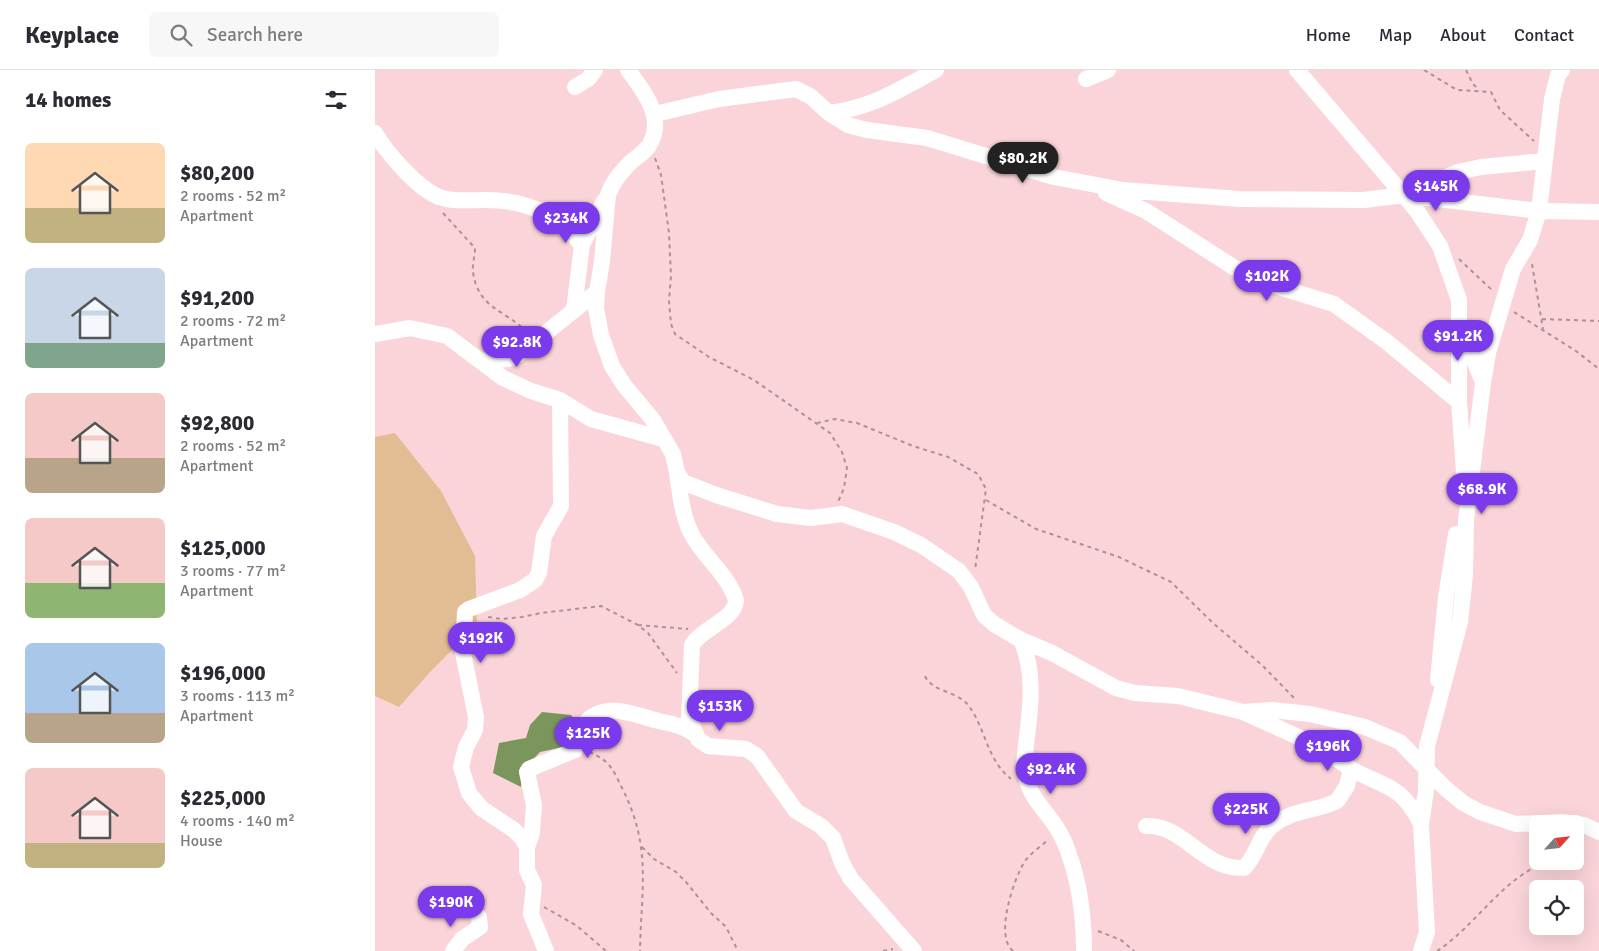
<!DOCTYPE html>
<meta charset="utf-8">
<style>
:root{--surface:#fff;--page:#f7f7f7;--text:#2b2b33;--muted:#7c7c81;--line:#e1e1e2;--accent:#7c3aed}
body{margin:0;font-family:Signika,sans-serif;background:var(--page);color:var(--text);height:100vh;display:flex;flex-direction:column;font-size:19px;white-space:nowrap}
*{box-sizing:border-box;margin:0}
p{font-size:16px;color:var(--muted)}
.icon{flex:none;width:28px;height:28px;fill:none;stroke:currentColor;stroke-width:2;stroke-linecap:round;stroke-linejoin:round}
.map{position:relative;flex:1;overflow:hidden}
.panel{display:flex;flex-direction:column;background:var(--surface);width:375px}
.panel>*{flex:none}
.needle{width:32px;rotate:63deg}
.tools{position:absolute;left:1154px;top:745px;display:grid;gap:10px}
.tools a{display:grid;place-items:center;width:55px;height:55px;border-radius:8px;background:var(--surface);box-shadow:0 5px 20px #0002;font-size:25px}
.price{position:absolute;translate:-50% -42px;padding:0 11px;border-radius:18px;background:var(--accent);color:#fff;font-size:16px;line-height:32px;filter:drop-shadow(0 1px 2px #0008)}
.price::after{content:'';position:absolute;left:50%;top:30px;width:15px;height:11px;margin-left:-8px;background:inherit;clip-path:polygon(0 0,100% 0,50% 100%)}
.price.active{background:#222;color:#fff}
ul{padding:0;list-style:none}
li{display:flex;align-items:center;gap:15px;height:125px;padding:0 25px}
li span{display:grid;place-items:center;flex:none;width:140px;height:100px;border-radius:8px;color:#555}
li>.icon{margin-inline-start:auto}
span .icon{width:60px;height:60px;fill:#fffc;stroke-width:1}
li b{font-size:21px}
h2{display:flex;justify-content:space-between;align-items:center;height:60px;padding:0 25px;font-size:21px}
header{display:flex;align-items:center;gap:30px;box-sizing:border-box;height:70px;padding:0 25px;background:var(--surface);border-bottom:1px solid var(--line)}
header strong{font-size:24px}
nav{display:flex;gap:28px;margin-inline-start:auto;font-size:18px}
.search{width:350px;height:45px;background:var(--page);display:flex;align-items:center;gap:12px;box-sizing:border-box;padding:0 18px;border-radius:8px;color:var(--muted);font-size:19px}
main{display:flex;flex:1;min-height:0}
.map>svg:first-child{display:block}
</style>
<header>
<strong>Keyplace</strong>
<div class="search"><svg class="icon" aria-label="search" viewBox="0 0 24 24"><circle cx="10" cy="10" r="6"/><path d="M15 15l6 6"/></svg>Search here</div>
<nav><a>Home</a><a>Map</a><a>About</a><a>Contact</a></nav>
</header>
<main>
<section class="panel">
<h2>14 homes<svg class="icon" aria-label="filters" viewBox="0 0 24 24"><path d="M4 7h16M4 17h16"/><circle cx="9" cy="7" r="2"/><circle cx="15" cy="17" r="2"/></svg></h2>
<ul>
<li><span style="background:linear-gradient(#ffd9b3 65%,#c2b280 0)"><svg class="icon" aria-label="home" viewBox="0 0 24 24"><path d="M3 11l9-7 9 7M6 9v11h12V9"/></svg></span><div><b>$80,200</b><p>2 rooms · 52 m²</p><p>Apartment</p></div></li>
<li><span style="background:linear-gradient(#c9d6e8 75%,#7fa58c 0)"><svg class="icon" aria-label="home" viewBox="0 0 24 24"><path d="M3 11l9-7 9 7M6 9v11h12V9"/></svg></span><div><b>$91,200</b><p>2 rooms · 72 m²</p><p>Apartment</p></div></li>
<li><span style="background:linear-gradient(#f6c9c9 65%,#b9a48a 0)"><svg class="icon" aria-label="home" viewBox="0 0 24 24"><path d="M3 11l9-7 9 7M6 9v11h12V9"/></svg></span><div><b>$92,800</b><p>2 rooms · 52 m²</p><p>Apartment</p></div></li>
<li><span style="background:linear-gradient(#f6c9c9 65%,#8fb573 0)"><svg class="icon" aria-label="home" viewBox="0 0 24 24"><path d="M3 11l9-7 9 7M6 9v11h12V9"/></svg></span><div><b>$125,000</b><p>3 rooms · 77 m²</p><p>Apartment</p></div></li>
<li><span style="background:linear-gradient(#a9c7e8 70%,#b9a48a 0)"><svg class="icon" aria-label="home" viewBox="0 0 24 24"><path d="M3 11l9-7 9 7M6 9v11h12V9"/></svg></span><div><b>$196,000</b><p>3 rooms · 113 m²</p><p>Apartment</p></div></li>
<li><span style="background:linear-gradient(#f6c9c9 75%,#c2b280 0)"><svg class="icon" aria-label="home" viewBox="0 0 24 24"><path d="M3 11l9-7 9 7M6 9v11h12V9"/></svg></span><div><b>$225,000</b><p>4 rooms · 140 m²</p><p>House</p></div></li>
</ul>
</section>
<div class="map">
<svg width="1224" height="881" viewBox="0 0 1224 881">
<rect width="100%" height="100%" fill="#fad4d8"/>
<path fill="#e2bd94" d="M 20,363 L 66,421 L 100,486 L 102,555 L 56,601 L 24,637 L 0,626 L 0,367 Z"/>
<path fill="#7a965c" d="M 167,642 L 196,645 L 206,660 L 198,675 L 165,682 L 147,701 L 146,717 L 118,703 L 124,673 L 151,668 L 155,655 Z"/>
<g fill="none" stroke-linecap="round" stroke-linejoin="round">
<path stroke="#b09094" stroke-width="2" stroke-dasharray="4 4" stroke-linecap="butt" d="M 1049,0 L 1082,20 L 1116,22 L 1125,40 L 1159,71
M 1091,0 L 1098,14 L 1104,20
M 280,88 L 286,105 L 294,163 L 296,206 L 294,231 L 296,254 L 300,264 L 334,287 L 379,310 L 455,363 L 467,382 L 472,398 L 469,418 L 463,432
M 68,143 L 100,178 C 100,186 97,194 98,202 C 103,238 128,239 151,261
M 1084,189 L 1117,220
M 1157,194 L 1168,259
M 1139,242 L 1201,281 L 1224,299
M 1167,249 L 1224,251
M 442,353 L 460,349 L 482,353 L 538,376 L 573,387 L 603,404 L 611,419 L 600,500
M 611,430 L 661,459 L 744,487 L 796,512 L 838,553 L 888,596 L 919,628
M 113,547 L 127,549 L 147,547 L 166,543 L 226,536 L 263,555 L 273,563 L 302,603
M 263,555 L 313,559
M 550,606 C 557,622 583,621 594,636 C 611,660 612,690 636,709
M 214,682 C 236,691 238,700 248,720 C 277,778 266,820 265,881
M 267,777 L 279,789 L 301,802 L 311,812 L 336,843 L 351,857 L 363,881
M 169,837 L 202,856 L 231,881
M 723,861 L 746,870 L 759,881
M 508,881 L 518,879
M 638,881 C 619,866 639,808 650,791 C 656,783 665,777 673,770
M 1062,881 C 1101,856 1129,805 1175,791"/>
<path stroke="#fff" stroke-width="16" d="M 253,0 C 268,20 289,46 276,72 C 273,80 263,86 257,91 C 246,102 238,111 233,125 L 227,191 L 222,222 L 221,238 L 226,265 L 237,296 L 249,315 L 278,350 L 298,384 L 302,402 L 308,412 L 341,425 L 402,444 L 436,448 L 467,444 L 519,462 L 546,475 L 584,501 L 596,517 L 609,545 L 619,554 L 646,570 L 677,583 L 741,618 L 760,623 L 803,626 L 868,642 L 897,640 L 935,644 L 990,657 L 1025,672 L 1070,718 L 1088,733 L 1105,742 L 1141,754 L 1187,752 L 1209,755 L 1224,762
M 922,0 L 1042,141 L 1065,176 L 1084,230 L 1084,332 L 1089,402
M 711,9 L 733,0
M 200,17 L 213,9 L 220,0
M 454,43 C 496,38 524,20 561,0
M 280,44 L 344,29 L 421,19 L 435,26 L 454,43 L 473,55 L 492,60 L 552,68 L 679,107 L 748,120 L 864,129 L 989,130 L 1029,125 L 1164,141 L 1224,142
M 0,63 C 12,83 42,118 64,127 C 78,132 95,130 110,130 C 152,130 180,143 207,175
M 731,123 L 771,141 L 877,209 L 959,234 L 1012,272 L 1084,332
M 1029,125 L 1083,102 L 1106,97 L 1169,91
M 199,240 L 207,175 L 229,131
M 0,264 L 35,258 L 72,266 L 128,308 L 156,321 L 185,330 L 216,349 L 288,369
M 1088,264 L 1108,312
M 106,291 L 133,289 L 143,285 L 222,222
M 302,403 C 305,423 307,445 316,463 C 328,487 353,504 361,530 C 361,549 327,558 317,575 L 314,648 L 323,669 L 333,676 L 371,679 L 382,686 L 421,741 L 446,756 L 458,768 L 467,793 L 476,809 L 539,881
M 646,570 C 664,610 652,654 649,696 C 653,733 675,740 688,769 C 704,805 709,842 709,881
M 1063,610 L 1071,527 L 1081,464
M 870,643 C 898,656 927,667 954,683 C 961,688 968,694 976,699 C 1011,718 1026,714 1046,754
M 771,756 C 809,754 827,800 869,798 C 882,786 883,767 897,756 C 919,738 941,742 962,731 L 972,716 L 976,699
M 152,777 L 157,763 L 159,735 L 152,702 L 154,699 L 200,680 C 206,672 204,660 211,652 C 231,630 262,646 284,651 C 298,654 308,656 320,664
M 78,881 L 87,869 L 105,857 L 104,847
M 171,881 L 156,844 L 159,815 L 152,800 L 152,777 L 146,767 L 139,760 L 106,738 L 94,723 L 86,697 L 91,677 L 100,660 L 101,647 L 88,583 L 90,542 L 94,539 L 145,520 L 160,510 L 164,503 L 169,466 L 186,436 L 185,330
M 1046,881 L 1052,862 L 1046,754 L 1051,721 L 1052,676 L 1085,552 L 1090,505 L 1091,450 L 1108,313 L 1113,283 L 1138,199 L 1155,170 L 1164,141 L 1177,29 L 1183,5 L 1187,0"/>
</g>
</svg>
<div class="tools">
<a><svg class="needle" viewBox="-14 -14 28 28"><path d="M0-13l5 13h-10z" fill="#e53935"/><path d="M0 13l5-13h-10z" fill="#7c7c81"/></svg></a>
<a><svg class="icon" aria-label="locate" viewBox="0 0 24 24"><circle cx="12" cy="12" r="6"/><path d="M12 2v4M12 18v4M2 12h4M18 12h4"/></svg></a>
</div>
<b class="price active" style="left:648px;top:114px">$80.2K</b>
<b class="price" style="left:1061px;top:142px">$145K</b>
<b class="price" style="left:191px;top:174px">$234K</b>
<b class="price" style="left:892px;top:232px">$102K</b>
<b class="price" style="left:1083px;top:292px">$91.2K</b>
<b class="price" style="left:142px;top:298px">$92.8K</b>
<b class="price" style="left:1107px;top:445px">$68.9K</b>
<b class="price" style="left:106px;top:594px">$192K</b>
<b class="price" style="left:345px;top:662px">$153K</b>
<b class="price" style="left:213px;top:689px">$125K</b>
<b class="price" style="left:953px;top:702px">$196K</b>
<b class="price" style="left:676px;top:725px">$92.4K</b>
<b class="price" style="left:871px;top:765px">$225K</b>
<b class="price" style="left:76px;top:858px">$190K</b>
</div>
</main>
